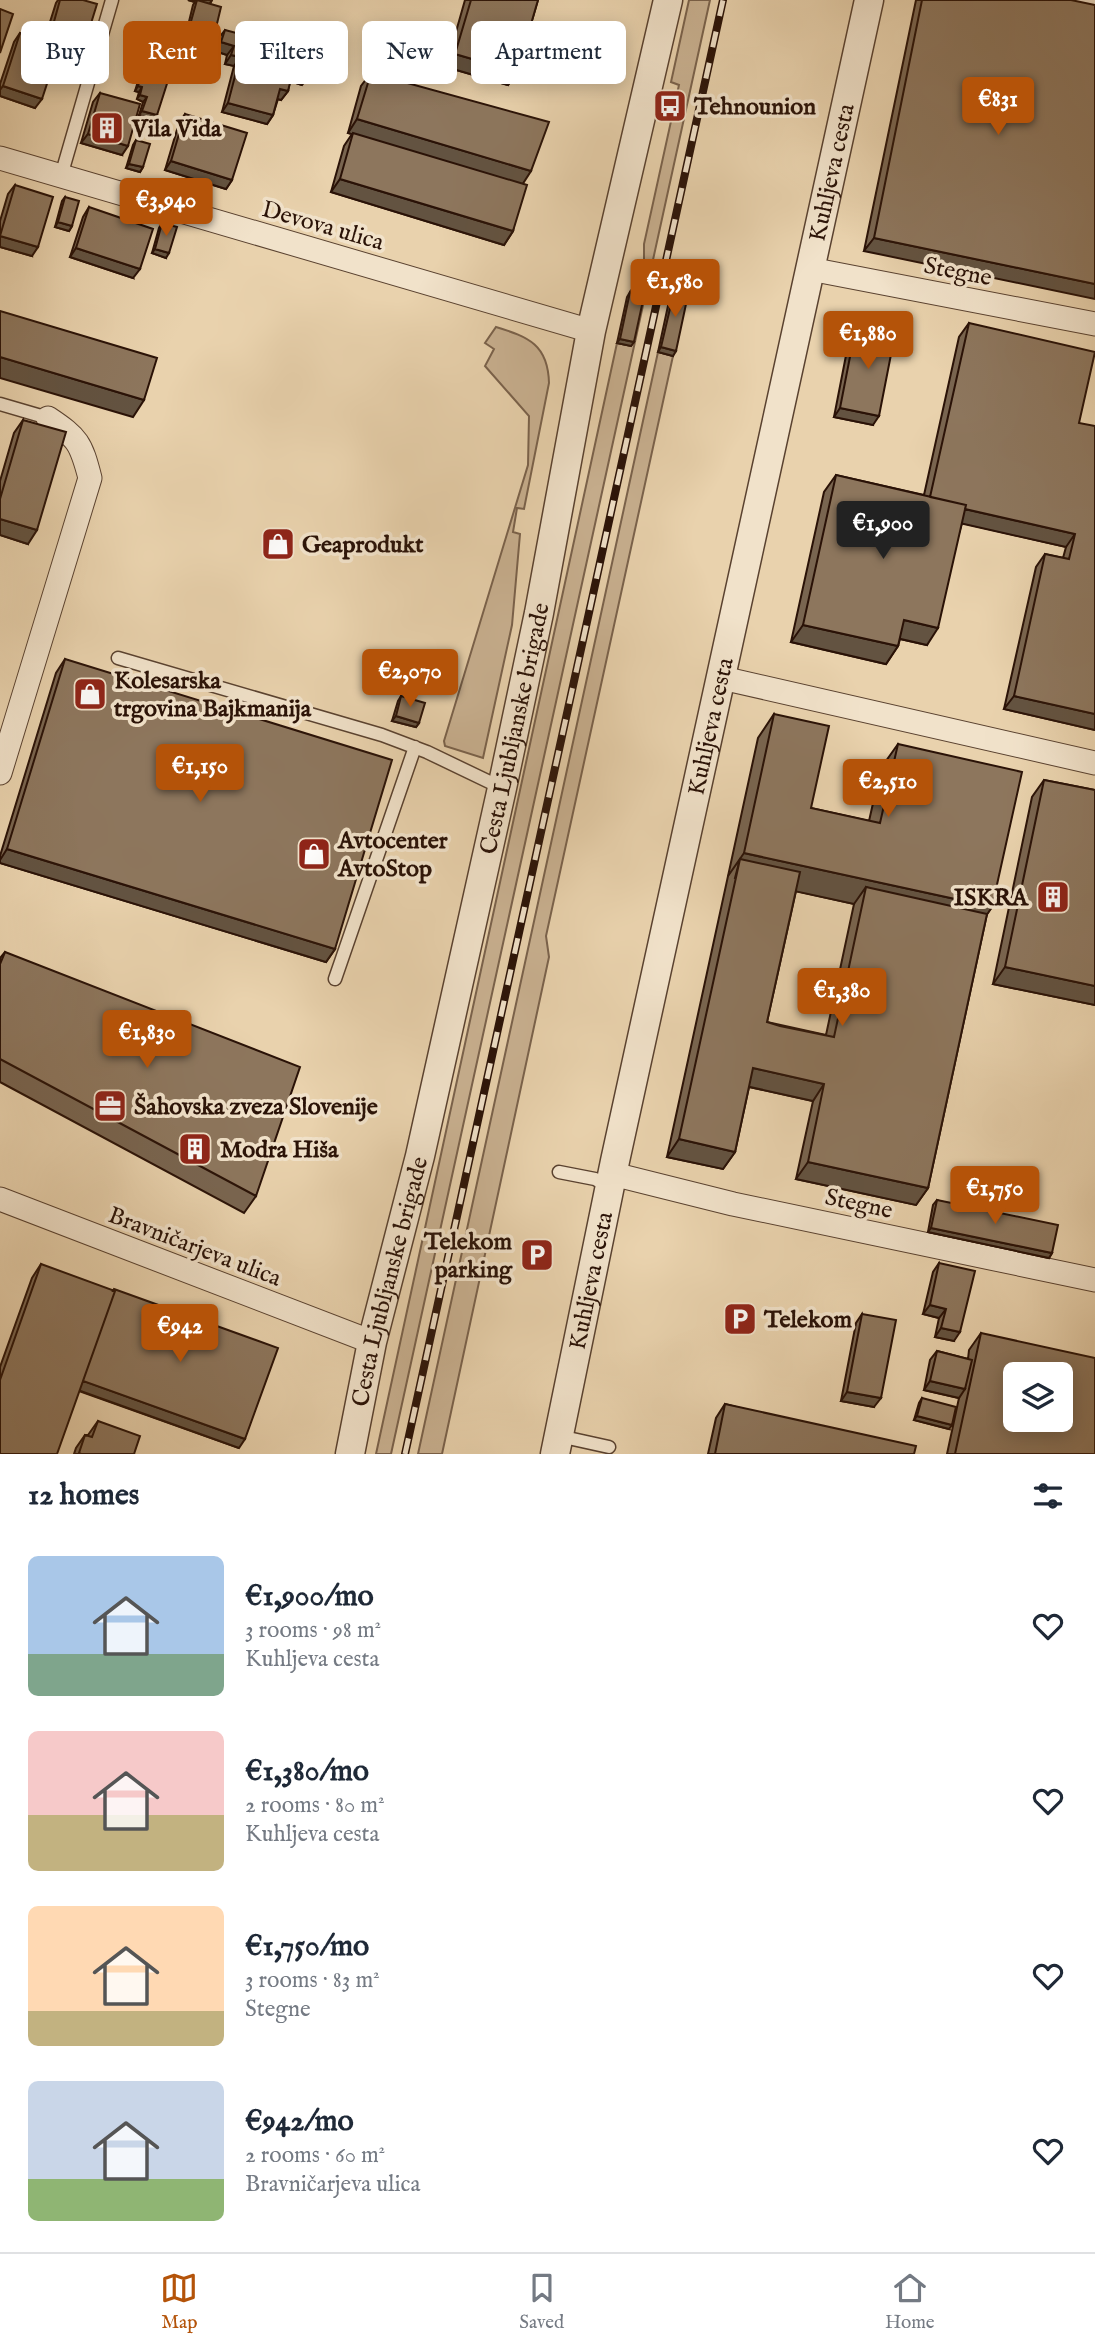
<!DOCTYPE html>
<meta charset="utf-8">
<style>
:root{--surface:#fff;--page:#f2f2f3;--text:#1f2937;--muted:#747a83;--line:#e0e1e3;--accent:#b45309}
body{margin:0;font-family:"IM FELL English",serif;background:var(--page);color:var(--text);height:100vh;display:flex;flex-direction:column;font-size:26px;white-space:nowrap}
*{box-sizing:border-box;margin:0}
p{font-size:23px;color:var(--muted)}
.icon{flex:none;width:38px;height:38px;fill:none;stroke:currentColor;stroke-width:2;stroke-linecap:round;stroke-linejoin:round}
.map{position:relative;height:1454px;overflow:hidden}
.drawer{display:flex;flex-direction:column;background:var(--surface);flex:1}
.drawer>*{flex:none}
.top-card{position:absolute;left:21px;top:21px;width:700px;height:63px;display:flex;gap:14px}
.tools{position:absolute;left:1003px;top:1362px;display:grid;gap:14px}
.tools a{display:grid;place-items:center;width:70px;height:70px;border-radius:10px;background:var(--surface);box-shadow:0 4px 18px #0003;font-size:35px}
.price{position:absolute;translate:-50% -60px;padding:0 16px;border-radius:7px;background:var(--accent);color:#fff;font-size:23px;line-height:46px;filter:drop-shadow(0 2px 4px #0008)}
.price::after{content:'';position:absolute;left:50%;top:42px;width:21px;height:16px;margin-left:-10px;background:inherit;clip-path:polygon(0 0,100% 0,50% 100%)}
.price.current{background:#222;color:#fff}
ul{padding:0;list-style:none}
li{display:flex;align-items:center;gap:21px;height:175px;padding:0 28px}
li span{display:grid;place-items:center;flex:none;width:196px;height:140px;border-radius:10px;color:#555}
li>.icon{margin-inline-start:auto}
span .icon{width:84px;height:84px;fill:#fffc;stroke-width:1}
li b{font-size:30px}
h2{display:flex;justify-content:space-between;align-items:center;height:84px;padding:0 28px;font-size:30px}
.pill{padding:0 24px;border-radius:10px;background:var(--surface);box-shadow:0 4px 18px #0003;font-size:24px;line-height:63px}
.pill.current{background:var(--accent);color:#fff}
.tabs{display:flex;justify-content:space-around;align-items:center;height:98px;border-top:2px solid var(--line);background:var(--surface);font-size:19px;color:var(--muted)}
.tabs a{display:grid;justify-items:center;gap:4px}
.tabs .current{color:var(--accent)}
.map>svg:first-child{display:block}
</style>
<div class="map">
<svg width="1095" height="1454" viewBox="0 0 1095 1454">
<rect width="100%" height="100%" fill="#e9d2ad"/>
<filter id="stains"><feTurbulence type="fractalNoise" baseFrequency=".00286" numOctaves="4"/><feColorMatrix values="0 0 0 0 .2 0 0 0 0 .09 0 0 0 0 .02 0 0 0 .5 -.17"/></filter>
<radialGradient id="worn" r=".72"><stop offset=".6" stop-color="#630" stop-opacity="0"/><stop offset="1" stop-color="#630" stop-opacity=".3"/></radialGradient>
<path fill="#c9b191" stroke="#7a624c" stroke-width="2" d="M 689,0 L 710,0 L 391,1454 L 376,1454 L 617,343 L 631,346 L 644,285 L 644,244 L 679,85 L 671,82 Z
M 496,327 C 529,337 548,345 549,383 L 524,509 L 517,508 L 513,532 L 520,534 L 512,625 L 483,758 L 445,746 L 444,741 L 528,465 L 529,416 L 485,366 L 494,349 L 485,343 Z
M 658,352 L 673,356 L 546,936 L 549,957 L 442,1454 L 418,1454 Z"/>
<g fill="none" stroke-linecap="round" stroke-linejoin="round">
<defs>
<path id="service" d="M 1071,0 L 1095,5
M 61,176 L 112,0
M 0,404 L 48,418
M 118,658 L 382,735 L 427,752 L 502,788
M 335,979 L 415,747
M 559,1172 L 595,1179 L 611,1188
M 559,1436 L 609,1447"/>
<path id="minor" d="M 0,158 L 591,331
M 810,269 L 1095,324
M 722,678 L 1095,763
M 0,773 L 90,478 C 81,443 78,438 48,418
M 613,1174 L 733,1204 L 1095,1280
M 0,1199 L 372,1342"/>
<g id="tertiary">
<path id="s1" d="M 350,1454 L 372,1342 L 420,1156 L 502,788 L 539,613 L 591,331 L 668,0"/>
<path id="s2" d="M 555,1454 L 615,1161 L 869,0"/>
</g>
</defs>
<use href="#service" stroke="#5a4230" stroke-width="15"/>
<use href="#minor" stroke="#5a4230" stroke-width="25"/>
<use href="#tertiary" stroke="#5a4230" stroke-width="31"/>
<use href="#service" stroke="#f1e2ca" stroke-width="12"/>
<use href="#minor" stroke="#f1e2ca" stroke-width="23"/>
<use href="#tertiary" stroke="#f1e2ca" stroke-width="28"/>
<defs>
<path id="rail" d="M 405,1454 L 723,0"/>
</defs>
<use href="#rail" stroke="#2a1207" stroke-width="8"/>
<use href="#rail" stroke="#f1e2ca" stroke-width="5" stroke-dasharray="16" stroke-linecap="butt"/>
</g>
<path fill="#796550" stroke="#2a1207" stroke-width="2" fill-rule="evenodd" d="M 58,0 L 83,0 L 84,46 L 78,55 L 58,49 L 35,108 L 0,96 L 0,84 L 14,42 L 20,33 L 44,41 L 56,3 Z
M 188,0 L 212,0 L 210,4 L 215,32 L 211,36 L 187,30 L 193,5 L 195,2 Z
M 465,0 L 538,0 L 517,72 L 508,85 L 446,67 Z
M 916,0 L 1071,0 L 864,251 Z
M 225,30 L 302,85 L 290,81 L 288,91 L 281,100 L 278,99 L 273,115 L 267,124 L 222,112 L 234,66 L 225,64 L 227,55 L 215,51 L 218,39 Z
M 147,60 L 154,120 L 139,115 L 143,102 L 137,99 L 139,92 L 135,91 L 143,65 Z
M 371,73 L 522,183 L 513,231 L 504,245 L 331,192 L 344,146 L 352,134 L 348,133 L 361,86 Z
M 100,93 L 122,155 L 81,143 L 93,102 Z
M 185,114 L 232,180 L 226,189 L 165,170 L 179,123 Z
M 136,140 L 143,167 L 140,172 L 126,168 L 133,145 Z
M 15,185 L 32,256 L 0,247 L 0,221 L 8,194 Z
M 65,197 L 72,226 L 69,231 L 55,227 L 62,201 Z
M 89,207 L 133,278 L 70,257 L 83,217 Z
M 162,223 L 166,258 L 152,253 L 159,228 Z
M 675,287 L 673,356 L 658,352 L 671,292 Z
M 630,292 L 634,342 L 631,346 L 617,343 L 627,297 Z
M 969,323 L 1079,423 L 1095,730 L 1004,709 L 1036,567 L 1045,554 L 1063,558 L 1066,547 L 962,523 L 927,645 L 900,639 L 898,646 L 886,664 L 791,642 L 824,492 L 836,475 L 924,495 L 959,337 Z
M 856,326 L 873,425 L 834,417 L 850,335 Z
M 23,420 L 28,544 L 0,535 L 0,481 L 14,433 Z
M 65,659 L 335,949 L 326,962 L 0,863 L 0,856 L 56,673 Z
M 401,696 L 419,723 L 416,727 L 392,721 L 398,701 Z
M 774,714 L 811,808 L 869,821 L 881,768 L 898,744 L 992,907 L 987,914 L 928,1188 L 916,1205 L 796,1179 L 813,1101 L 749,1087 L 735,1152 L 723,1169 L 667,1157 L 758,738 ZM 796,891 L 854,904 L 826,1035 L 767,1022 Z
M 1044,780 L 1095,790 L 1095,1005 L 993,984 L 1032,797 Z
M 5,952 L 256,1196 L 244,1213 L 0,1082 L 0,958 Z
M 937,1200 L 1052,1253 L 1049,1258 L 928,1232 L 933,1205 Z
M 939,1263 L 954,1341 L 935,1337 L 939,1318 L 923,1314 L 933,1272 Z
M 41,1264 L 239,1448 L 79,1391 L 0,1454 L 0,1367 L 32,1278 Z
M 862,1314 L 874,1407 L 841,1401 L 856,1323 Z
M 981,1333 L 1095,1454 L 947,1454 L 959,1398 L 924,1390 L 930,1360 L 937,1351 L 968,1359 L 969,1350 Z
M 922,1398 L 949,1429 L 914,1420 L 919,1403 Z
M 725,1404 L 914,1454 L 708,1454 L 716,1418 Z
M 98,1421 L 134,1454 L 74,1454 L 76,1448 L 85,1435 L 88,1435 Z"/>
<path fill="#635341" stroke="#2a1207" stroke-width="2" d="M 188,0 L 212,0 L 208,6 Z
M 190,25 L 215,32 L 211,36 L 187,30 Z
M 50,36 L 84,46 L 78,55 L 43,45 Z
M 221,42 L 234,46 L 227,55 L 215,51 Z
M 455,54 L 517,72 L 508,85 L 446,67 Z
M 231,55 L 240,57 L 234,66 L 225,64 Z
M 293,71 L 309,76 L 302,85 L 287,80 Z
M 3,86 L 42,99 L 35,108 L 0,96 L 0,90 Z
M 138,86 L 142,87 L 139,92 L 135,91 Z
M 280,89 L 288,91 L 281,100 L 274,98 Z
M 140,95 L 147,97 L 143,102 L 137,99 Z
M 228,103 L 273,115 L 267,124 L 222,112 Z
M 142,111 L 157,115 L 154,120 L 139,115 Z
M 357,119 L 531,171 L 522,185 L 348,133 Z
M 88,134 L 128,146 L 122,155 L 81,143 Z
M 171,161 L 232,180 L 226,189 L 165,170 Z
M 129,164 L 143,167 L 140,172 L 126,168 Z
M 340,179 L 513,231 L 504,245 L 331,192 Z
M 58,222 L 72,226 L 69,231 L 55,227 Z
M 0,236 L 38,247 L 32,256 L 0,247 Z
M 874,238 L 1095,284 L 1095,299 L 864,251 Z
M 76,248 L 140,269 L 133,278 L 70,257 Z
M 155,249 L 169,253 L 166,258 L 152,253 Z
M 620,339 L 634,342 L 631,346 L 617,343 Z
M 661,347 L 676,351 L 673,356 L 658,352 Z
M 0,357 L 144,400 L 133,417 L 0,378 Z
M 840,408 L 879,416 L 873,425 L 834,417 Z
M 929,501 L 1075,534 L 1066,547 L 920,514 Z
M 0,519 L 37,530 L 28,544 L 0,535 Z
M 904,620 L 938,628 L 927,645 L 892,637 Z
M 803,625 L 898,646 L 886,664 L 791,642 Z
M 1014,696 L 1095,714 L 1095,730 L 1004,709 Z
M 396,716 L 419,723 L 416,727 L 392,721 Z
M 7,849 L 335,949 L 326,962 L 0,863 L 0,860 Z
M 744,853 L 992,907 L 976,931 L 866,887 L 854,904 L 735,878 L 740,859 L 728,876 Z
M 1005,967 L 1095,986 L 1095,1005 L 993,984 Z
M 753,1068 L 824,1084 L 813,1101 L 741,1085 Z
M 679,1139 L 735,1152 L 723,1169 L 667,1157 Z
M 808,1162 L 928,1188 L 916,1205 L 796,1179 Z
M 931,1228 L 1052,1253 L 1049,1258 L 928,1232 Z
M 930,1305 L 946,1309 L 939,1318 L 923,1314 Z
M 941,1328 L 960,1332 L 954,1341 L 935,1337 Z
M 81,1380 L 245,1439 L 239,1448 L 75,1389 Z
M 930,1381 L 965,1389 L 959,1398 L 924,1390 Z
M 847,1392 L 881,1398 L 874,1407 L 841,1401 Z
M 917,1416 L 952,1425 L 949,1429 L 914,1420 Z"/>
<path fill="#8d765d" stroke="#2a1207" stroke-width="2" fill-rule="evenodd" d="M 60,0 L 83,0 L 97,4 L 84,46 L 50,36 Z
M 197,0 L 221,7 L 215,32 L 190,25 Z
M 471,0 L 538,0 L 517,72 L 455,54 Z
M 922,0 L 1071,0 L 1095,5 L 1095,284 L 874,238 Z
M 0,9 L 13,14 L 0,53 Z
M 225,30 L 315,54 L 309,76 L 293,71 L 288,91 L 280,89 L 273,115 L 228,103 L 240,57 L 231,55 L 234,46 L 221,42 Z
M 20,33 L 59,47 L 42,99 L 3,86 Z
M 147,60 L 172,68 L 157,115 L 142,111 L 147,97 L 140,95 L 142,87 L 138,86 Z
M 371,73 L 549,122 L 531,171 L 357,119 Z
M 100,93 L 140,104 L 128,146 L 88,134 Z
M 185,114 L 247,133 L 232,180 L 171,161 Z
M 353,133 L 527,185 L 513,231 L 340,179 Z
M 136,140 L 150,144 L 143,167 L 129,164 Z
M 15,185 L 53,197 L 38,247 L 0,236 Z
M 65,197 L 79,201 L 72,226 L 58,222 Z
M 89,207 L 153,229 L 140,269 L 76,248 Z
M 162,223 L 177,227 L 169,253 L 155,249 Z
M 675,287 L 689,290 L 676,351 L 661,347 Z
M 630,292 L 644,296 L 634,342 L 620,339 Z
M 0,311 L 157,358 L 144,400 L 0,357 Z
M 969,323 L 1095,352 L 1079,423 L 1095,426 L 1095,714 L 1014,696 L 1045,554 L 1069,559 L 1075,534 L 965,509 L 966,505 L 930,497 Z
M 856,326 L 895,334 L 879,416 L 840,408 Z
M 23,420 L 66,432 L 37,530 L 0,519 L 0,499 Z
M 836,475 L 966,505 L 938,628 L 904,620 L 898,646 L 803,625 Z
M 65,659 L 392,760 L 335,949 L 7,849 Z
M 401,696 L 425,703 L 419,723 L 396,716 Z
M 774,714 L 829,726 L 811,808 L 880,823 L 898,744 L 1022,772 L 992,907 L 744,853 Z
M 1044,780 L 1095,790 L 1095,986 L 1005,967 Z
M 740,859 L 800,872 L 767,1022 L 780,1026 L 834,1037 L 866,887 L 987,914 L 928,1188 L 808,1162 L 824,1084 L 753,1068 L 735,1152 L 679,1139 Z
M 5,952 L 300,1067 L 256,1196 L 0,1059 L 0,964 Z
M 937,1200 L 1058,1225 L 1052,1253 L 931,1228 Z
M 939,1263 L 975,1271 L 960,1332 L 941,1328 L 946,1309 L 930,1305 Z
M 41,1264 L 115,1291 L 57,1454 L 0,1454 L 0,1380 Z
M 114,1289 L 278,1348 L 245,1439 L 83,1381 L 115,1291 L 113,1291 Z
M 862,1314 L 896,1320 L 881,1398 L 847,1392 Z
M 981,1333 L 1095,1358 L 1095,1454 L 955,1454 ZM 1015,1374 L 1060,1374 L 1060,1419 L 1015,1419 Z
M 937,1351 L 972,1360 L 965,1389 L 930,1381 Z
M 922,1398 L 956,1407 L 952,1425 L 917,1416 Z
M 725,1404 L 916,1446 L 914,1454 L 715,1454 Z
M 98,1421 L 140,1436 L 134,1454 L 81,1454 L 79,1453 L 85,1435 L 92,1437 Z"/>
<defs>
<symbol id="bus-square" viewBox="-11 -11 22 22"><rect x="-9" y="-9" width="18" height="18" rx="4" fill="#8f2418" stroke="#f1e2ca"/><path d="M-5-6H5V4H4V6H2V4H-2V6H-4V4H-5ZM-3.5-4V0h7V-4ZM-3.5 1.2v1.5H-2V1.2ZM2 1.2v1.5H3.5V1.2Z" fill="#fff"/></symbol>
<symbol id="building-square" viewBox="-11 -11 22 22"><rect x="-9" y="-9" width="18" height="18" rx="4" fill="#8f2418" stroke="#f1e2ca"/><path d="M-4-6H4V6H1V3H-1V6H-4ZM-2.5-4.3h1.7v1.8h-1.7ZM.8-4.3h1.7v1.8H.8ZM-2.5-1h1.7V.8h-1.7ZM.8-1h1.7V.8H.8Z" fill="#fff"/></symbol>
<symbol id="shop-square" viewBox="-11 -11 22 22"><rect x="-9" y="-9" width="18" height="18" rx="4" fill="#8f2418" stroke="#f1e2ca"/><path d="M-5-2.5h2.3a2.7 3.5 0 0 1 5.4 0H5L5.5 6h-11ZM-1.5-2.5h3a1.5 2.3 0 0 0-3 0Z" fill="#fff"/></symbol>
<symbol id="office-square" viewBox="-11 -11 22 22"><rect x="-9" y="-9" width="18" height="18" rx="4" fill="#8f2418" stroke="#f1e2ca"/><path d="M-6-3h4V-5.5h4V-3h4V5H-6ZM-1-4.5V-3h2v-1.5ZM-6 0V1H6V0Z" fill="#fff"/></symbol>
<symbol id="parking-square" viewBox="-11 -11 22 22"><rect x="-9" y="-9" width="18" height="18" rx="4" fill="#8f2418" stroke="#f1e2ca"/><path d="M-3.5-5.5H1a3.5 3.5 0 0 1 0 7H-1V5.5H-3.5ZM-1-3.4V-.6H.8a1.4 1.4 0 0 0 0-2.8Z" fill="#fff"/></symbol>
</defs>
<g fill-rule="evenodd">
<use href="#bus-square" x="651" y="87" width="38" height="38"/>
<use href="#building-square" x="88" y="109" width="38" height="38"/>
<use href="#shop-square" x="259" y="525" width="38" height="38"/>
<use href="#shop-square" x="71" y="675" width="38" height="38"/>
<use href="#shop-square" x="295" y="835" width="38" height="38"/>
<use href="#building-square" x="1034" y="878" width="38" height="38"/>
<use href="#office-square" x="91" y="1087" width="38" height="38"/>
<use href="#building-square" x="176" y="1130" width="38" height="38"/>
<use href="#parking-square" x="518" y="1236" width="38" height="38"/>
<use href="#parking-square" x="721" y="1300" width="38" height="38"/>
</g>
<g text-anchor="middle" stroke-width="7" stroke-linejoin="round" paint-order="stroke">
<g font-size="24" font-weight="bold" fill="#2a1207" stroke="#f1e2ca" text-anchor="start">
<text x="694" y="114">Tehnounion</text>
<text x="132" y="136">Vila Vida</text>
<text x="302" y="552">Geaprodukt</text>
<text x="114" y="688">Kolesarska<tspan x="114" dy="28">trgovina Bajkmanija</tspan></text>
<text x="338" y="848">Avtocenter<tspan x="338" dy="28">AvtoStop</tspan></text>
<text x="1028" y="905" text-anchor="end">ISKRA</text>
<text x="134" y="1114">Šahovska zveza Slovenije</text>
<text x="220" y="1157">Modra Hiša</text>
<text x="512" y="1249" text-anchor="end">Telekom<tspan x="512" dy="28">parking</tspan></text>
<text x="764" y="1327">Telekom</text>
</g>
<g font-size="24" fill="#2a1207" stroke="#f1e2ca">
<text dy="8" stroke="none"><textPath href="#s2" startOffset="1311">Kuhljeva cesta</textPath></text>
<text transform="translate(323 225) rotate(16)" y="8">Devova ulica</text>
<text transform="translate(958 271) rotate(11)" y="8">Stegne</text>
<text dy="8" stroke="none"><textPath href="#s2" startOffset="744">Kuhljeva cesta</textPath></text>
<text dy="8" stroke="none"><textPath href="#s1" startOffset="744">Cesta Ljubljanske brigade</textPath></text>
<text transform="translate(859 1203) rotate(12)" y="8">Stegne</text>
<text transform="translate(195 1246) rotate(21)" y="8">Bravničarjeva ulica</text>
<text dy="8" stroke="none"><textPath href="#s1" startOffset="177">Cesta Ljubljanske brigade</textPath></text>
<text dy="8" stroke="none"><textPath href="#s2" startOffset="177">Kuhljeva cesta</textPath></text>
</g>
</g>
<rect width="100%" height="100%" filter="url(#stains)"/>
<rect width="100%" height="100%" fill="url(#worn)"/>
</svg>
<div class="tools">
<a><svg class="icon" aria-label="layers" viewBox="0 0 24 24"><path d="M12 4l9 5-9 5-9-5zM3 14l9 5 9-5"/></svg></a>
</div>
<b class="price" style="left:998px;top:137px">€831</b>
<b class="price" style="left:166px;top:238px">€3,940</b>
<b class="price" style="left:675px;top:319px">€1,580</b>
<b class="price" style="left:868px;top:371px">€1,880</b>
<b class="price current" style="left:883px;top:561px">€1,900</b>
<b class="price" style="left:410px;top:709px">€2,070</b>
<b class="price" style="left:200px;top:804px">€1,150</b>
<b class="price" style="left:888px;top:819px">€2,510</b>
<b class="price" style="left:842px;top:1028px">€1,380</b>
<b class="price" style="left:147px;top:1070px">€1,830</b>
<b class="price" style="left:995px;top:1226px">€1,750</b>
<b class="price" style="left:180px;top:1364px">€942</b>
<div class="top-card">
<a class="pill">Buy</a>
<a class="pill current">Rent</a>
<a class="pill">Filters</a>
<a class="pill">New</a>
<a class="pill">Apartment</a>
</div>
</div>
<section class="drawer">
<h2>12 homes<svg class="icon" aria-label="filters" viewBox="0 0 24 24"><path d="M4 7h16M4 17h16"/><circle cx="9" cy="7" r="2"/><circle cx="15" cy="17" r="2"/></svg></h2>
<ul>
<li><span style="background:linear-gradient(#a9c7e8 70%,#7fa58c 0)"><svg class="icon" aria-label="home" viewBox="0 0 24 24"><path d="M3 11l9-7 9 7M6 9v11h12V9"/></svg></span><div><b>€1,900/mo</b><p>3 rooms · 98 m²</p><p>Kuhljeva cesta</p></div><svg class="icon" aria-label="heart" viewBox="0 0 24 24"><path d="M12 20l-8-8c-3-5 5-10 8-4 3-6 11-1 8 4z"/></svg></li>
<li><span style="background:linear-gradient(#f6c9c9 60%,#c2b280 0)"><svg class="icon" aria-label="home" viewBox="0 0 24 24"><path d="M3 11l9-7 9 7M6 9v11h12V9"/></svg></span><div><b>€1,380/mo</b><p>2 rooms · 80 m²</p><p>Kuhljeva cesta</p></div><svg class="icon" aria-label="heart" viewBox="0 0 24 24"><path d="M12 20l-8-8c-3-5 5-10 8-4 3-6 11-1 8 4z"/></svg></li>
<li><span style="background:linear-gradient(#ffd9b3 75%,#c2b280 0)"><svg class="icon" aria-label="home" viewBox="0 0 24 24"><path d="M3 11l9-7 9 7M6 9v11h12V9"/></svg></span><div><b>€1,750/mo</b><p>3 rooms · 83 m²</p><p>Stegne</p></div><svg class="icon" aria-label="heart" viewBox="0 0 24 24"><path d="M12 20l-8-8c-3-5 5-10 8-4 3-6 11-1 8 4z"/></svg></li>
<li><span style="background:linear-gradient(#c9d6e8 70%,#8fb573 0)"><svg class="icon" aria-label="home" viewBox="0 0 24 24"><path d="M3 11l9-7 9 7M6 9v11h12V9"/></svg></span><div><b>€942/mo</b><p>2 rooms · 60 m²</p><p>Bravničarjeva ulica</p></div><svg class="icon" aria-label="heart" viewBox="0 0 24 24"><path d="M12 20l-8-8c-3-5 5-10 8-4 3-6 11-1 8 4z"/></svg></li>
</ul>
</section>
<nav class="tabs">
<a class="current"><svg class="icon" aria-label="map" viewBox="0 0 24 24"><path d="M3 6l6-2 6 2 6-2v14l-6 2-6-2-6 2zM9 4v14M15 6v14"/></svg>Map</a>
<a><svg class="icon" aria-label="saved" viewBox="0 0 24 24"><path d="M7 4h10v16l-5-4-5 4z"/></svg>Saved</a>
<a><svg class="icon" aria-label="home" viewBox="0 0 24 24"><path d="M3 11l9-7 9 7M6 9v11h12V9"/></svg>Home</a>
</nav>
